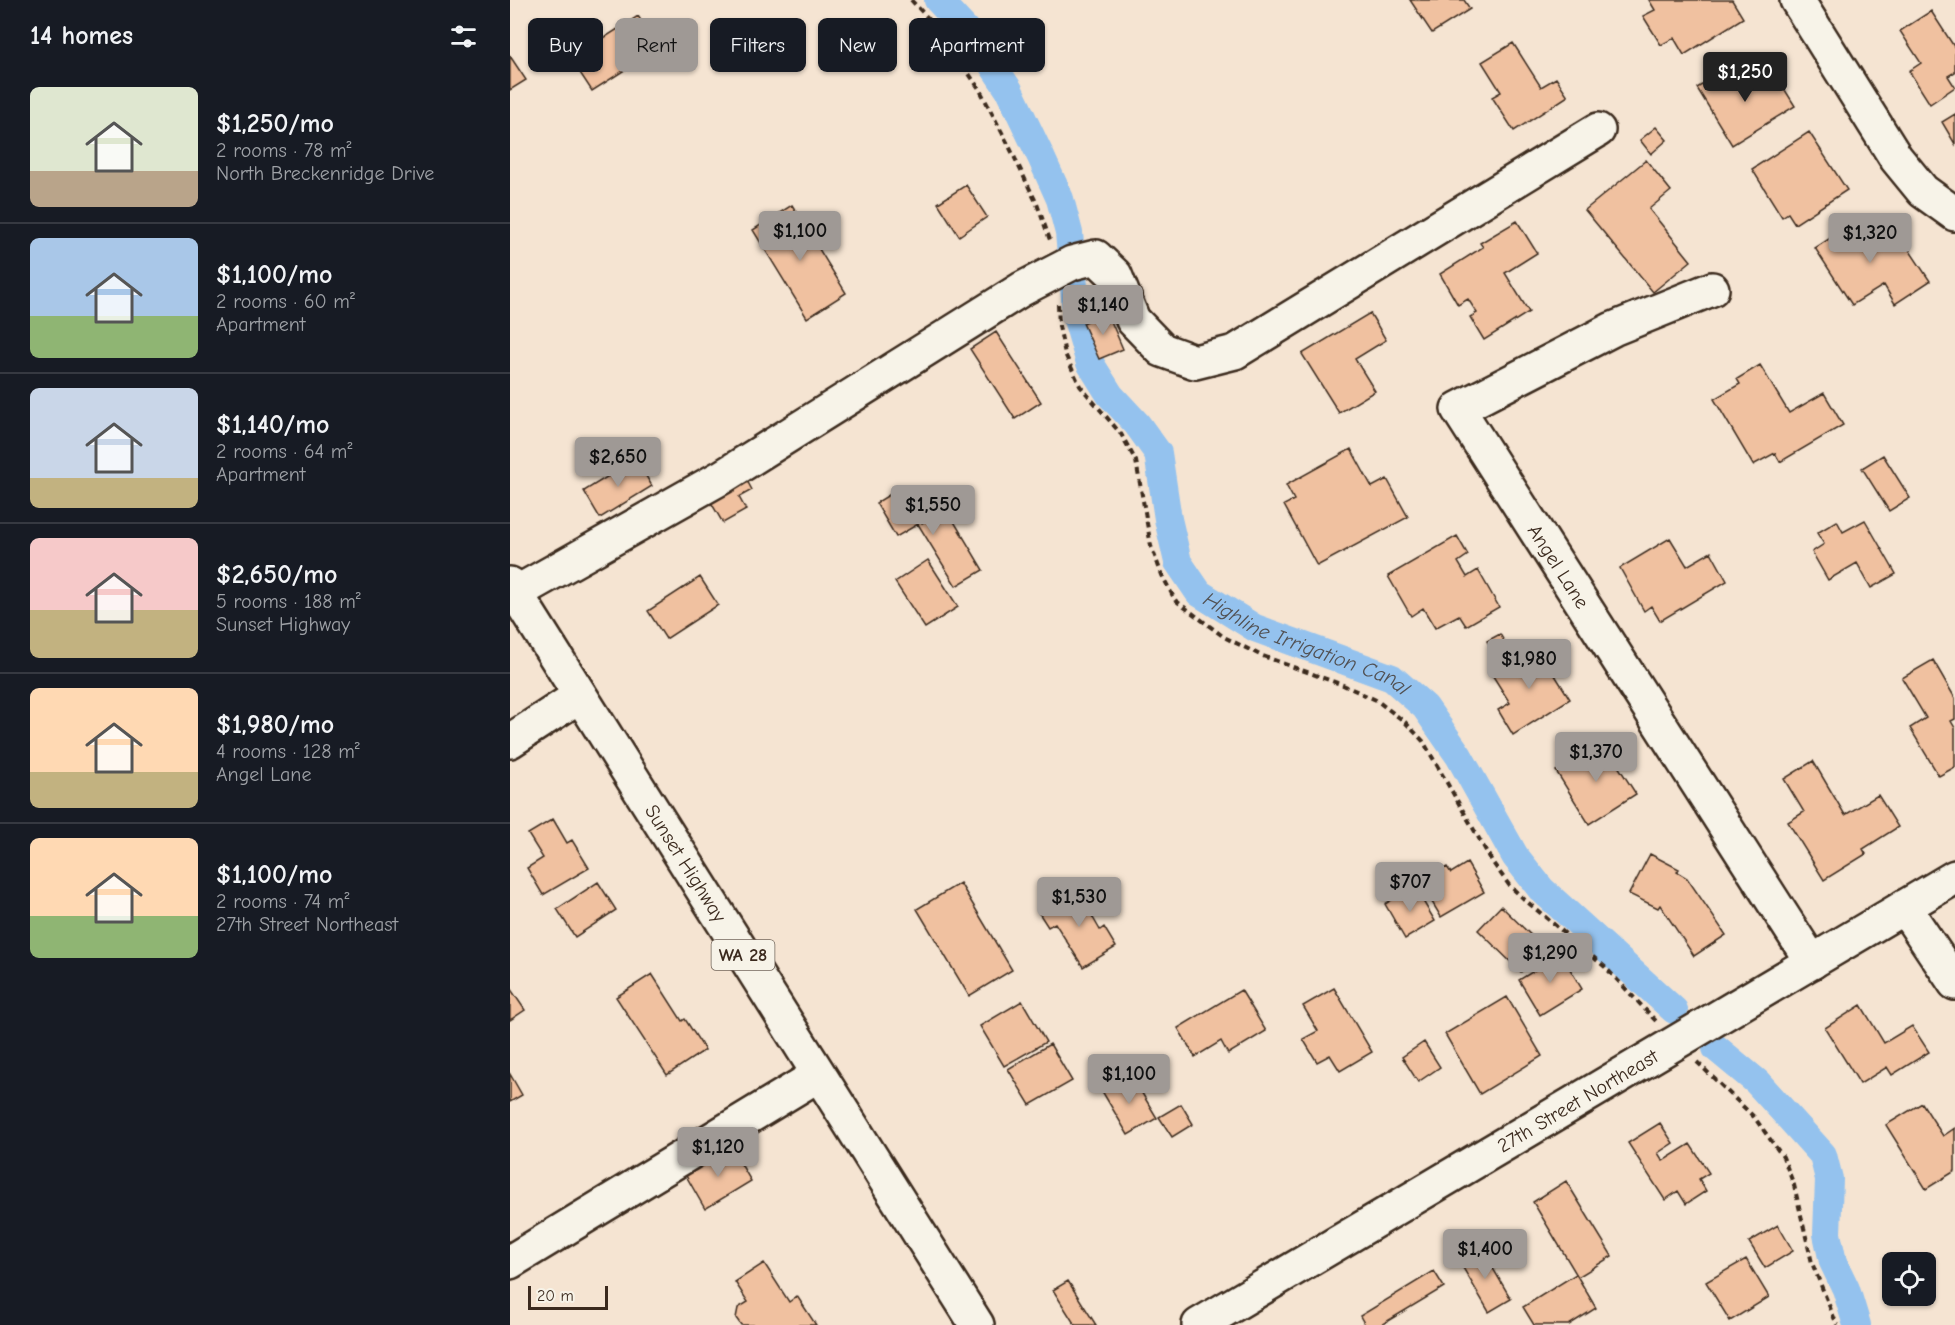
<!DOCTYPE html>
<meta charset="utf-8">
<style>
:root{--surface:#171b24;--page:#242831;--text:#f1f3f6;--muted:#9ea1a6;--line:#363941;--accent:#9f9995}
body{margin:0;font-family:"Comic Neue",sans-serif;background:var(--page);color:var(--text);height:100vh;display:flex;flex-direction:column;font-size:22px;white-space:nowrap}
*{box-sizing:border-box;margin:0}
p{font-size:20px;color:var(--muted)}
.icon{flex:none;width:33px;height:33px;fill:none;stroke:currentColor;stroke-width:2;stroke-linecap:round;stroke-linejoin:round}
.map{position:relative;flex:1;overflow:hidden}
.side{display:flex;flex-direction:column;background:var(--surface);width:510px}
.side>*{flex:none}
.guide{position:absolute;left:18px;top:18px;width:570px;height:54px;display:flex;gap:12px}
.fabs{position:absolute;left:1372px;top:1252px;display:grid;gap:12px}
.fabs a{display:grid;place-items:center;width:54px;height:54px;border-radius:9px;background:var(--surface);box-shadow:0 2px 4px #0004;font-size:30px}
.scale{position:absolute;left:18px;bottom:15px;width:80px;box-sizing:border-box;padding-left:6px;border:3px solid #3b2a1e;border-top:0;font-size:16px;line-height:21px;white-space:nowrap;color:#3b2a1e;-webkit-text-stroke:4px #f7f3e8;paint-order:stroke}
.price{position:absolute;translate:-50% -51px;padding:0 14px;border-radius:6px;background:var(--accent);color:#111;font-size:20px;line-height:39px;filter:drop-shadow(0 2px 3px #0008)}
.price::after{content:'';position:absolute;left:50%;top:36px;width:18px;height:14px;margin-left:-9px;background:inherit;clip-path:polygon(0 0,100% 0,50% 100%)}
.price.current{background:#222;color:#fff}
ul{padding:0;list-style:none}
li{display:flex;align-items:center;gap:18px;height:150px;padding:0 30px}
li+li{border-top:2px solid var(--line)}
li span{display:grid;place-items:center;flex:none;width:168px;height:120px;border-radius:9px;color:#555}
li>.icon{margin-inline-start:auto}
span .icon{width:72px;height:72px;fill:#fffc;stroke-width:1}
li b{font-size:26px}
h2{display:flex;justify-content:space-between;align-items:center;height:72px;padding:0 30px;font-size:26px}
.pill{padding:0 21px;border-radius:9px;background:var(--surface);box-shadow:0 2px 4px #0004;font-size:21px;line-height:54px}
.pill.current{background:var(--accent);color:#111}
main{display:flex;flex:1;min-height:0}
.map>svg:first-child{display:block}
</style>
<main>
<section class="side">
<h2>14 homes<svg class="icon" aria-label="filters" viewBox="0 0 24 24"><path d="M4 7h16M4 17h16"/><circle cx="9" cy="7" r="2"/><circle cx="15" cy="17" r="2"/></svg></h2>
<ul>
<li><span style="background:linear-gradient(#dfe7d0 70%,#b9a48a 0)"><svg class="icon" aria-label="home" viewBox="0 0 24 24"><path d="M3 11l9-7 9 7M6 9v11h12V9"/></svg></span><div><b>$1,250/mo</b><p>2 rooms · 78 m²</p><p>North Breckenridge Drive</p></div></li>
<li><span style="background:linear-gradient(#a9c7e8 65%,#8fb573 0)"><svg class="icon" aria-label="home" viewBox="0 0 24 24"><path d="M3 11l9-7 9 7M6 9v11h12V9"/></svg></span><div><b>$1,100/mo</b><p>2 rooms · 60 m²</p><p>Apartment</p></div></li>
<li><span style="background:linear-gradient(#c9d6e8 75%,#c2b280 0)"><svg class="icon" aria-label="home" viewBox="0 0 24 24"><path d="M3 11l9-7 9 7M6 9v11h12V9"/></svg></span><div><b>$1,140/mo</b><p>2 rooms · 64 m²</p><p>Apartment</p></div></li>
<li><span style="background:linear-gradient(#f6c9c9 60%,#c2b280 0)"><svg class="icon" aria-label="home" viewBox="0 0 24 24"><path d="M3 11l9-7 9 7M6 9v11h12V9"/></svg></span><div><b>$2,650/mo</b><p>5 rooms · 188 m²</p><p>Sunset Highway</p></div></li>
<li><span style="background:linear-gradient(#ffd9b3 70%,#c2b280 0)"><svg class="icon" aria-label="home" viewBox="0 0 24 24"><path d="M3 11l9-7 9 7M6 9v11h12V9"/></svg></span><div><b>$1,980/mo</b><p>4 rooms · 128 m²</p><p>Angel Lane</p></div></li>
<li><span style="background:linear-gradient(#ffd9b3 65%,#8fb573 0)"><svg class="icon" aria-label="home" viewBox="0 0 24 24"><path d="M3 11l9-7 9 7M6 9v11h12V9"/></svg></span><div><b>$1,100/mo</b><p>2 rooms · 74 m²</p><p>27th Street Northeast</p></div></li>
</ul>
</section>
<div class="map">
<svg width="1445" height="1325" viewBox="0 0 1445 1325">
<rect width="100%" height="100%" fill="#f5e4d2"/>
<filter id="ink" filterUnits="userSpaceOnUse"><feTurbulence type="fractalNoise" baseFrequency=".0167" numOctaves="2"/><feDisplacementMap in="SourceGraphic" scale="12" xChannelSelector="R" yChannelSelector="G"/><feConvolveMatrix kernelMatrix="1 2 1 2 8 2 1 2 1" color-interpolation-filters="sRGB"/></filter>
<g filter="url(#ink)">
<g fill="none" stroke-linecap="round" stroke-linejoin="round">
<g stroke="#94c2ee" stroke-width="28">
<path id="s1" d="M 428,0 L 468,43 L 499,90 L 531,157 L 550,199 L 559,233 L 567,319 L 580,363 L 600,395 L 627,424 L 648,453 L 658,519 L 668,562 L 689,593 L 745,628 L 882,678 L 915,707 L 949,756 L 1005,856 L 1031,889 L 1164,1010"/>
<path d="M 1206,1048 L 1247,1082 L 1313,1155 L 1319,1179 L 1317,1234 L 1323,1262 L 1336,1289 L 1347,1325"/>
</g>
</g>
<path fill="#f0c1a0" stroke="#3b2a1e" stroke-width="1.5" d="M 900,0 L 954,0 L 960,9 L 922,33 Z
M 1139,0 L 1222,0 L 1233,18 L 1174,55 L 1164,38 L 1151,45 L 1133,16 L 1145,10 Z
M 1421,11 L 1445,48 L 1445,72 L 1438,76 L 1445,87 L 1420,104 L 1399,71 L 1411,63 L 1390,31 Z
M 128,16 L 149,48 L 82,91 L 61,59 Z
M 1003,43 L 1031,87 L 1046,78 L 1058,96 L 1004,131 L 982,97 L 991,92 L 972,62 Z
M 0,56 L 16,80 L 0,90 Z
M 1220,67 L 1232,87 L 1262,69 L 1285,106 L 1222,145 L 1187,88 Z
M 1445,114 L 1445,144 L 1432,122 Z
M 1146,127 L 1157,140 L 1141,154 L 1130,140 Z
M 1299,132 L 1337,190 L 1285,224 L 1278,213 L 1272,217 L 1242,169 Z
M 1136,160 L 1161,191 L 1139,209 L 1181,261 L 1143,292 L 1075,210 Z
M 456,185 L 477,217 L 449,236 L 428,203 Z
M 282,205 L 336,293 L 297,318 L 243,230 Z
M 1356,215 L 1379,251 L 1394,242 L 1420,281 L 1385,304 L 1374,285 L 1342,305 L 1305,248 Z
M 1007,221 L 1027,253 L 995,273 L 1019,312 L 974,340 L 960,317 L 967,313 L 958,299 L 948,305 L 930,274 L 973,247 L 970,243 Z
M 597,312 L 613,349 L 589,359 L 573,323 Z
M 860,313 L 876,340 L 845,359 L 865,391 L 829,413 L 792,354 Z
M 486,332 L 531,402 L 505,419 L 460,349 Z
M 1250,365 L 1279,413 L 1314,393 L 1333,425 L 1270,462 L 1265,453 L 1243,465 L 1204,399 L 1230,384 L 1227,379 Z
M 841,449 L 862,487 L 877,479 L 898,517 L 807,566 L 774,505 L 784,500 L 776,485 Z
M 1373,455 L 1400,498 L 1379,511 L 1352,468 Z
M 126,459 L 142,486 L 90,518 L 74,491 Z
M 233,473 L 242,490 L 229,497 L 236,510 L 213,523 L 196,494 Z
M 390,488 L 412,523 L 436,508 L 473,570 L 446,586 L 408,524 L 386,537 L 366,503 Z
M 1355,520 L 1386,574 L 1361,588 L 1347,563 L 1318,580 L 1302,552 L 1314,544 L 1307,533 L 1327,521 L 1333,532 Z
M 947,536 L 958,555 L 948,562 L 957,577 L 968,570 L 989,607 L 956,626 L 949,615 L 925,628 L 913,608 L 901,616 L 878,576 Z
M 1160,538 L 1177,566 L 1201,552 L 1217,581 L 1150,621 L 1141,606 L 1134,611 L 1110,568 Z
M 418,560 L 448,607 L 415,628 L 385,582 Z
M 190,577 L 208,605 L 156,639 L 138,611 Z
M 990,634 L 998,648 L 985,655 L 977,641 Z
M 1026,645 L 1060,699 L 1003,735 L 988,710 L 1000,703 L 981,673 Z
M 1423,660 L 1445,698 L 1445,719 L 1441,721 L 1445,728 L 1445,767 L 1429,776 L 1400,728 L 1416,718 L 1392,678 Z
M 1092,741 L 1126,794 L 1079,824 L 1046,771 Z
M 1303,761 L 1335,815 L 1368,795 L 1388,827 L 1353,849 L 1356,854 L 1314,880 L 1278,822 L 1294,812 L 1274,779 Z
M 43,819 L 57,843 L 62,840 L 79,868 L 33,895 L 17,868 L 33,858 L 18,834 Z
M 1140,854 L 1169,869 L 1167,872 L 1177,878 L 1216,935 L 1184,956 L 1150,905 L 1148,908 L 1119,894 Z
M 957,863 L 974,892 L 931,917 L 910,882 L 937,867 L 941,873 Z
M 88,882 L 106,910 L 65,937 L 47,909 Z
M 450,883 L 502,970 L 459,996 L 407,909 Z
M 904,886 L 925,921 L 895,939 L 875,904 Z
M 567,890 L 590,930 L 594,927 L 606,947 L 573,967 L 545,923 L 538,927 L 529,913 Z
M 991,906 L 1034,948 L 1011,972 L 968,930 Z
M 1051,954 L 1072,989 L 1030,1015 L 1009,980 Z
M 142,974 L 172,1021 L 175,1019 L 195,1050 L 157,1075 L 106,997 Z
M 0,988 L 15,1010 L 0,1020 Z
M 824,988 L 862,1052 L 830,1071 L 820,1055 L 807,1062 L 793,1039 L 808,1031 L 793,1006 Z
M 731,990 L 756,1031 L 718,1054 L 711,1041 L 685,1057 L 668,1028 Z
M 997,997 L 1032,1056 L 970,1094 L 935,1034 Z
M 512,1001 L 536,1042 L 494,1066 L 470,1026 Z
M 1351,1005 L 1374,1043 L 1402,1026 L 1419,1052 L 1382,1075 L 1377,1067 L 1350,1084 L 1315,1028 Z
M 914,1042 L 930,1067 L 908,1082 L 892,1057 Z
M 540,1044 L 562,1081 L 520,1105 L 498,1069 Z
M 0,1074 L 12,1095 L 0,1102 Z
M 621,1075 L 647,1118 L 618,1135 L 592,1091 Z
M 1412,1103 L 1433,1136 L 1445,1128 L 1445,1171 L 1416,1189 L 1376,1125 Z
M 671,1104 L 683,1124 L 662,1137 L 649,1117 Z
M 1150,1123 L 1163,1143 L 1148,1153 L 1153,1161 L 1180,1144 L 1199,1173 L 1189,1179 L 1196,1191 L 1176,1204 L 1168,1191 L 1155,1200 L 1118,1143 Z
M 221,1147 L 241,1181 L 195,1209 L 175,1174 Z
M 1056,1181 L 1102,1256 L 1068,1277 L 1023,1202 Z
M 1268,1225 L 1283,1251 L 1255,1268 L 1239,1242 Z
M 971,1248 L 1001,1299 L 979,1312 L 949,1261 Z
M 1236,1259 L 1259,1297 L 1220,1321 L 1196,1282 Z
M 254,1263 L 279,1302 L 287,1296 L 306,1325 L 231,1325 L 226,1318 L 228,1308 L 238,1302 L 225,1282 Z
M 924,1271 L 934,1287 L 871,1325 L 855,1325 L 850,1316 Z
M 1066,1274 L 1086,1308 L 1059,1325 L 1024,1325 L 1013,1307 Z
M 558,1281 L 586,1325 L 565,1325 L 543,1290 Z"/>
<g fill="none" stroke-linecap="round" stroke-linejoin="round">
<defs>
<g id="minor">
<path d="M 1287,0 L 1386,158 L 1413,191 L 1445,214"/>
<path id="s2" d="M 1202,289 L 1103,329 L 948,409 L 1302,962"/>
<path d="M 6,593 L 212,477 L 512,289 L 562,263 L 586,257 L 605,275 L 623,320 L 652,350 L 685,362 L 725,352 L 1088,130"/>
<path d="M 0,741 L 69,696"/>
<path d="M 1394,907 L 1445,983"/>
<path d="M 0,1262 L 308,1075"/>
<path id="s3" d="M 689,1325 L 1445,877"/>
</g>
<g id="highway">
<path id="s4" d="M 0,584 L 467,1325"/>
</g>
</defs>
<use href="#minor" stroke="#3b2a1e" stroke-width="38"/>
<use href="#highway" stroke="#3b2a1e" stroke-width="38"/>
<path stroke="#3b2a1e" stroke-width="4" stroke-dasharray="6 4.5" stroke-linecap="butt" d="M 401,0 L 430,31 L 470,90 L 499,146 L 527,204 L 540,240
M 548,304 L 549,326 L 555,354 L 570,386 L 611,434 L 626,461 L 641,546 L 652,575 L 665,600 L 714,637 L 750,655 L 833,685 L 866,700 L 895,722 L 913,741 L 983,863 L 999,885 L 1015,900 L 1095,967 L 1146,1021
M 1187,1062 L 1244,1117 L 1273,1157 L 1284,1185 L 1302,1263 L 1327,1325"/>
<use href="#minor" stroke="#f7f3e8" stroke-width="33"/>
<use href="#highway" stroke="#f7f3e8" stroke-width="33"/>
</g>
</g>
<g text-anchor="middle" stroke-width="4.5" stroke-linejoin="round" paint-order="stroke">
<rect fill="#f7f3e8" stroke="#73665b" stroke-width="1.5" x="201.5" y="940" width="63" height="30" rx="4.5"/>
<g font-size="18" font-weight="bold" fill="#3b2a1e">
<text x="233" y="961">WA 28</text>
</g>
<g font-size="20" fill="#3b2a1e" stroke="#f7f3e8">
<text dy="7" stroke="none"><textPath href="#s2" startOffset="468">Angel Lane</textPath></text>
<text dy="7" stroke="none"><textPath href="#s4" startOffset="330">Sunset Highway</textPath></text>
<text dy="7" stroke="none"><textPath href="#s3" startOffset="440">27th Street Northeast</textPath></text>
</g>
<g font-size="21" font-style="italic" fill="#515052" stroke="#f7f3e8">
<text dy="7" stroke="none"><textPath href="#s1" startOffset="784">Highline Irrigation Canal</textPath></text>
</g>
</g>
</svg>
<div class="fabs">
<a><svg class="icon" aria-label="locate" viewBox="0 0 24 24"><circle cx="12" cy="12" r="6"/><path d="M12 2v4M12 18v4M2 12h4M18 12h4"/></svg></a>
</div>
<div class="scale">20 m</div>
<b class="price current" style="left:1235px;top:103px">$1,250</b>
<b class="price" style="left:290px;top:262px">$1,100</b>
<b class="price" style="left:1360px;top:264px">$1,320</b>
<b class="price" style="left:593px;top:336px">$1,140</b>
<b class="price" style="left:108px;top:488px">$2,650</b>
<b class="price" style="left:423px;top:536px">$1,550</b>
<b class="price" style="left:1019px;top:690px">$1,980</b>
<b class="price" style="left:1086px;top:783px">$1,370</b>
<b class="price" style="left:900px;top:913px">$707</b>
<b class="price" style="left:569px;top:928px">$1,530</b>
<b class="price" style="left:1040px;top:984px">$1,290</b>
<b class="price" style="left:619px;top:1105px">$1,100</b>
<b class="price" style="left:208px;top:1178px">$1,120</b>
<b class="price" style="left:975px;top:1280px">$1,400</b>
<div class="guide">
<a class="pill">Buy</a>
<a class="pill current">Rent</a>
<a class="pill">Filters</a>
<a class="pill">New</a>
<a class="pill">Apartment</a>
</div>
</div>
</main>
